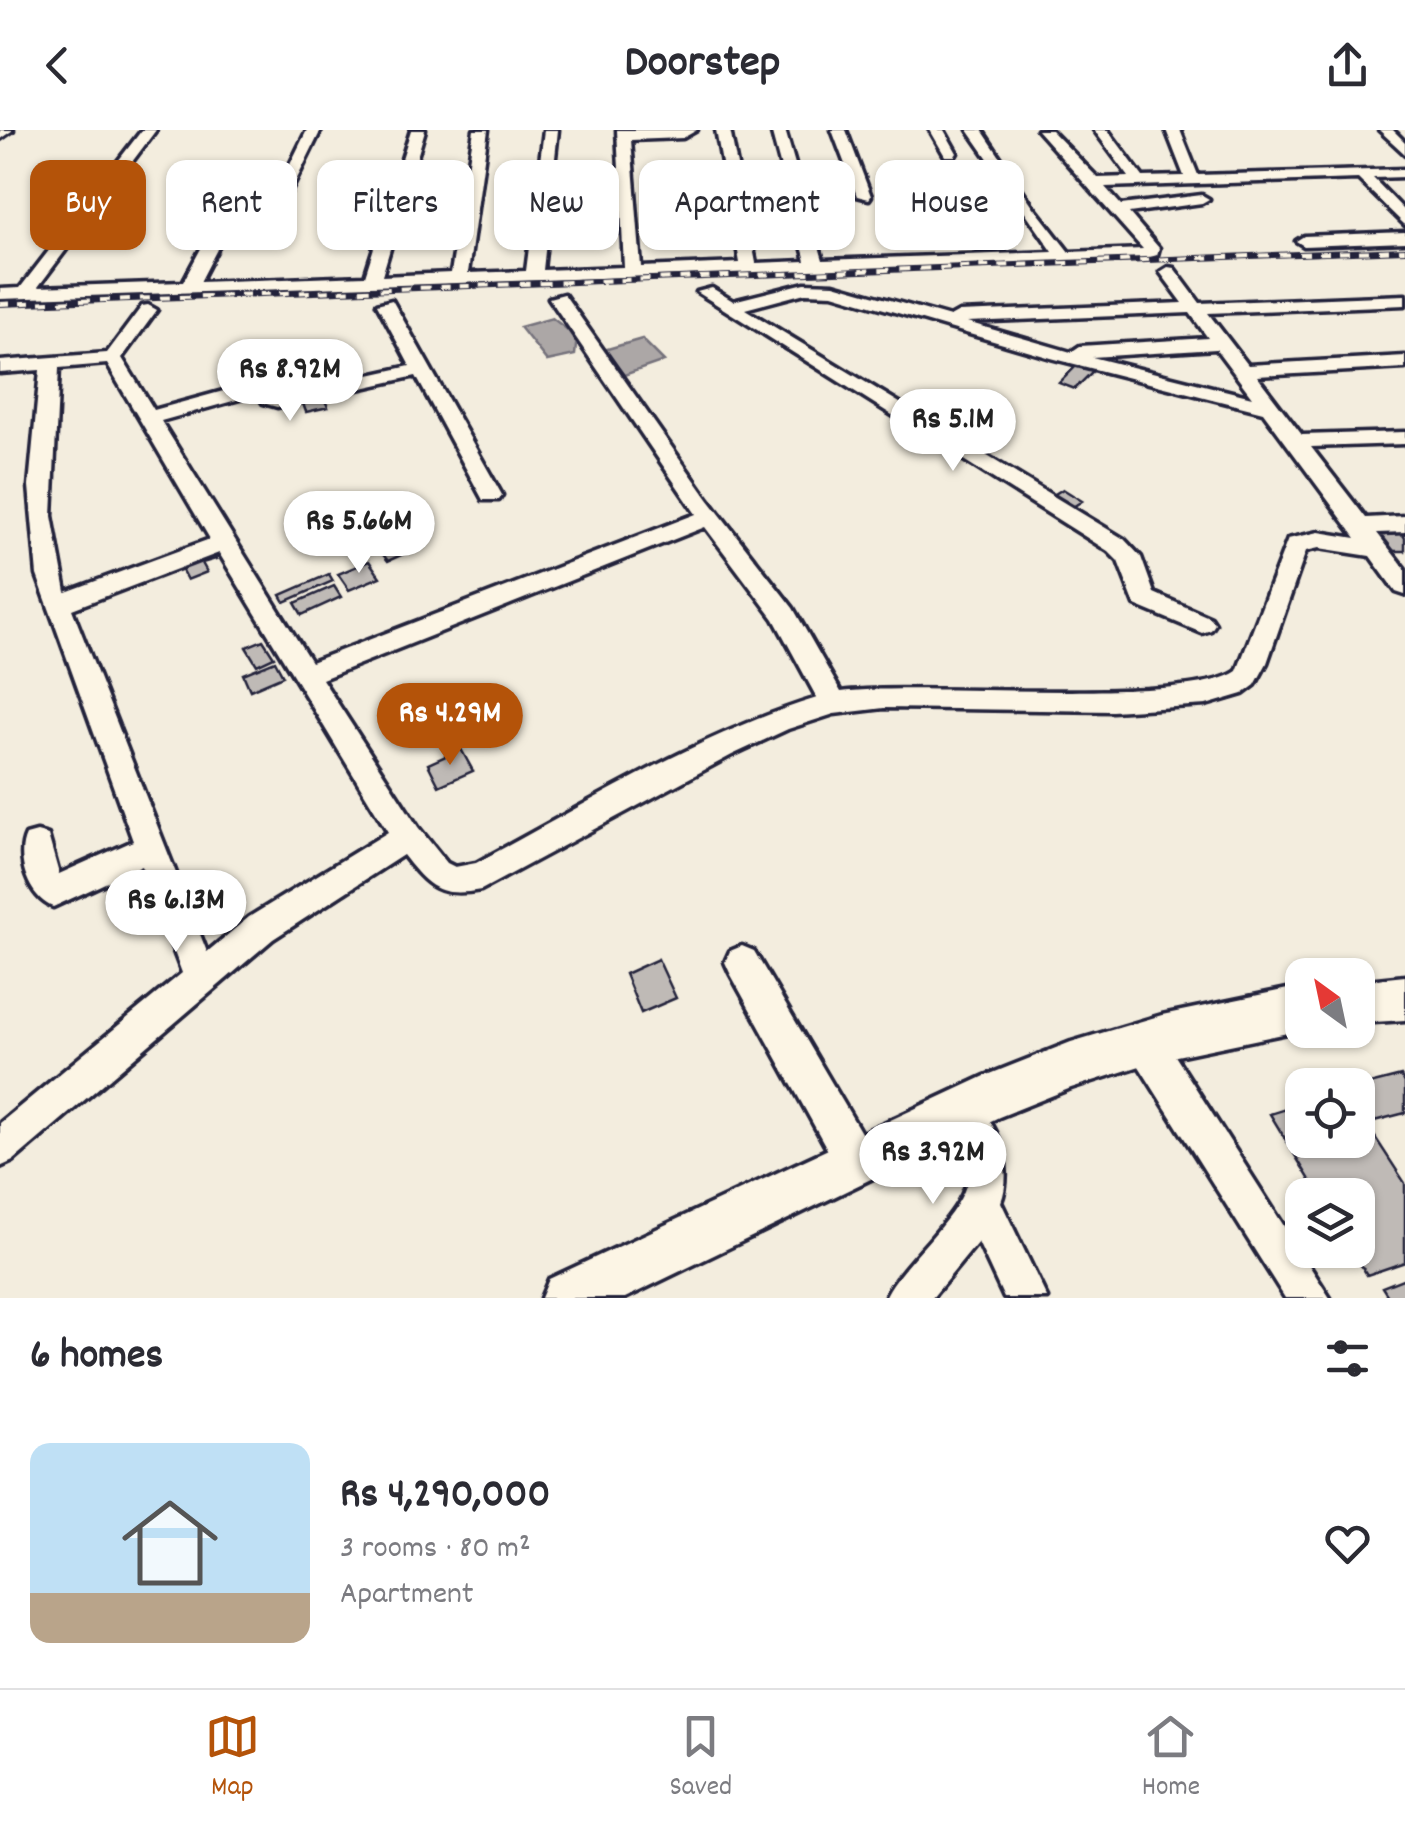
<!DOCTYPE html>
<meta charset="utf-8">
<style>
:root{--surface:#fff;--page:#f7f7f7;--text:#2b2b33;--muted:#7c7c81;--line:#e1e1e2;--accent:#b45309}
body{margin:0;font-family:Dekko,sans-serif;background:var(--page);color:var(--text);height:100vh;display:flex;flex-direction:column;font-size:38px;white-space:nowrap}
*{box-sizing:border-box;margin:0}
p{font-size:32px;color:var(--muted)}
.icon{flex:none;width:55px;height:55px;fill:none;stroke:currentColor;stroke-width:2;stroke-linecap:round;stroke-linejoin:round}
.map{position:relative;height:1168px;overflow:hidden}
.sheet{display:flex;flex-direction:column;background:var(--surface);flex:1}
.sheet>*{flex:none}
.hud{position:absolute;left:30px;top:30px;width:1345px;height:90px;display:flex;gap:20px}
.needle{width:65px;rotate:327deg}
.fabs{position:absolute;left:1285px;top:828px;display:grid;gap:20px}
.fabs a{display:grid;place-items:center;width:90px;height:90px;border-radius:20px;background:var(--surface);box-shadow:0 2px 8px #0004;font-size:50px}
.price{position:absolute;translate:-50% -85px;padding:0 22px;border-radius:35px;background:#fff;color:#222;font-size:32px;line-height:65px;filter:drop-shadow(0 2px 5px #0008)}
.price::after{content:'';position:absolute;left:50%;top:60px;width:30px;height:22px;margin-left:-15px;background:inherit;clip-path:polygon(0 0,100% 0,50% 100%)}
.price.current{background:var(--accent);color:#fff}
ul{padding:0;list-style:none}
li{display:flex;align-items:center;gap:30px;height:250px;padding:0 30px}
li+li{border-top:2px solid var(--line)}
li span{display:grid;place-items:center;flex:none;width:280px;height:200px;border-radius:20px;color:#555}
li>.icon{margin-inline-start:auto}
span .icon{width:120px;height:120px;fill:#fffc;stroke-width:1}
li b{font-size:42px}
h2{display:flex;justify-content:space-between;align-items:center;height:120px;padding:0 30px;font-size:42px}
.chip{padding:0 35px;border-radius:20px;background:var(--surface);box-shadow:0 2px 8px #0004;font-size:35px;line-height:90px}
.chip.current{background:var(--accent);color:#fff}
header{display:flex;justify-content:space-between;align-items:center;height:130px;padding:0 30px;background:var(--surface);font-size:45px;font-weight:800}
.tabs{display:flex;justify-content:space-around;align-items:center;height:140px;border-top:2px solid var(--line);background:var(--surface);font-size:28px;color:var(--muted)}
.tabs a{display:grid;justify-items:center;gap:5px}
.tabs .current{color:var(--accent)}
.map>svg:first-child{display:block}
</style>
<header><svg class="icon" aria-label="back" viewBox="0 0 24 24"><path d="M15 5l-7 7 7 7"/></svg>Doorstep<svg class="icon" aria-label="share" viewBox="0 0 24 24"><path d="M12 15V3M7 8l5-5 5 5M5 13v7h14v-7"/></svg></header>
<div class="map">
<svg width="1405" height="1168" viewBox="0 0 1405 1168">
<rect width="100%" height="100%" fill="#f3edde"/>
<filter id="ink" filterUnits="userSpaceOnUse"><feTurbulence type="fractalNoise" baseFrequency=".01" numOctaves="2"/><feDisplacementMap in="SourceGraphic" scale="20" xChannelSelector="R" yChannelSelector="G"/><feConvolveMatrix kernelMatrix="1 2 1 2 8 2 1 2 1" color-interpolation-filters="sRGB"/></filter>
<g filter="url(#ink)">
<path fill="#aca7a6" stroke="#75727b" stroke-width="2.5" d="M 552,188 L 577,207 L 575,225 L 547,231 L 520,197 Z
M 642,209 L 664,231 L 624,245 L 604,220 Z"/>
<path fill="#bfbab6" stroke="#22223b" stroke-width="2.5" d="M 1081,231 L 1097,237 L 1075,259 L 1059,253 Z
M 323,266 L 328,277 L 306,282 L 302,271 Z
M 1063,359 L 1082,371 L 1065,382 L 1045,370 Z
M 1368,399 L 1399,399 L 1405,408 L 1405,421 L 1383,421 Z
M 395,406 L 408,422 L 388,431 L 375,414 Z
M 211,420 L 216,429 L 202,433 L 207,442 L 187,450 L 178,433 Z
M 369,431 L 380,447 L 349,460 L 338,444 Z
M 329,444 L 333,451 L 285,472 L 281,465 Z
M 334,456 L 341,467 L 302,485 L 295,473 Z
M 263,510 L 274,527 L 257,535 L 246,517 Z
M 275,531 L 283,546 L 250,560 L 243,544 Z
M 461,619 L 473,641 L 439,656 L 428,634 Z
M 658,829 L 676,868 L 641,883 L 625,844 Z
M 1401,946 L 1405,953 L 1405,983 L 1374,991 L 1358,965 L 1358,957 Z
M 1302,974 L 1302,1010 L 1358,1010 L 1358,981 L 1405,1053 L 1405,1132 L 1367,1145 L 1352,1120 L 1358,1120 L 1358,1065 L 1319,1065 L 1270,984 Z
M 1405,1148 L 1405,1168 L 1389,1168 L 1382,1157 Z"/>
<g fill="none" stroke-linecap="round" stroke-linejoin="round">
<defs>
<path id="minor" d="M 0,0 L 13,0 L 0,9 Z
M 142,0 L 156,0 L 38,157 L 183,152 L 213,96 L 221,91 L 229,96 L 200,152 L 365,146 L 411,0 L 425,0 L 382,146 L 451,143 L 474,0 L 488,0 L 468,143 L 526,141 L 544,0 L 558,0 L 543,140 L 624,137 L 617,0 L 697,0 L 683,8 L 631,10 L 641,137 L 740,133 L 716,0 L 730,0 L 756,133 L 806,131 L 771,0 L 785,0 L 823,130 L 1053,122 L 968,0 L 982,0 L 1033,76 L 1069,122 L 1143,119 L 1037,0 L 1051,0 L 1098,48 L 1129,47 L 1094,0 L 1108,0 L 1143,47 L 1184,46 L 1166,0 L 1180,0 L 1198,45 L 1405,39 L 1405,47 L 1373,48 L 1405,81 L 1405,95 L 1358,49 L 1105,57 L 1121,75 L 1202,65 L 1209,69 L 1202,73 L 1129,83 L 1159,118 L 1157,125 L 1144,129 L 0,169 L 0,159 L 20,158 Z
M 307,0 L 321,0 L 291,61 L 279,64 L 277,61 Z
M 832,0 L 846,0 L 871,66 L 869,69 L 857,66 Z
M 930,0 L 944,0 L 957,23 L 955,26 L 945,26 Z
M 1379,0 L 1393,0 L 1405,12 L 1405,24 Z
M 1405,102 L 1405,112 L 1304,116 L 1296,111 L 1304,106 Z
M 1168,137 L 1174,138 L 1200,173 L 1405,165 L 1405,175 L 1208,183 L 1248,235 L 1405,226 L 1405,238 L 1257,246 L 1302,305 L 1405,302 L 1405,314 L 1311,317 L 1366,388 L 1405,386 L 1405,402 L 1377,403 L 1405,439 L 1405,465 L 1396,462 L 1370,426 L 1319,418 L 1306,421 L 1267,533 L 1255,555 L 1243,564 L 1206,575 L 1112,581 L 884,578 L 834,584 L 788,599 L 732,625 L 481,760 C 439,768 428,757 403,725 L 273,809 L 13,1031 L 0,1037 L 0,993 L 182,843 L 142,736 L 53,777 C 29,768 15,728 26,705 L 37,702 L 48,705 L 59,744 L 133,711 L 37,445 L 29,356 L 40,240 L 0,243 L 0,231 L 107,223 L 142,176 L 148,175 L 157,180 L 122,228 L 154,280 L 260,251 L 273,254 L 278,265 L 410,236 L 377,174 L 392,170 L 502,365 L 499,370 L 483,370 L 416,246 L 277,277 L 263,273 L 258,264 L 161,291 L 311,532 L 696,384 L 549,168 L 564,164 L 708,369 L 793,478 L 841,562 C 921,552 1188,576 1237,541 L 1288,409 L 1319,402 L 1356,408 L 1263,282 L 1051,228 L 833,164 L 805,163 L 745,179 L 1124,409 L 1141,427 L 1154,463 L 1211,488 L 1215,494 L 1211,500 L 1202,503 L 1135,475 L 1118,431 L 1108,421 L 697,162 L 712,158 L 733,171 L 805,153 L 834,154 L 950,187 L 959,182 L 1183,173 L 1160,142 ZM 1190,183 L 1208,208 L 1080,216 L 1071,222 L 967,192 ZM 1216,219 L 1252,267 L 1092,227 ZM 107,234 L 210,409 L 66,462 L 52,386 L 59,238 ZM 705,397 L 774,489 L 817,568 C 697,605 587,674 476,733 L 455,737 L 447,733 L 418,697 L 322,549 ZM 219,423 L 388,702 L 249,787 L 207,822 L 72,479 Z
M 742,816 L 754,821 L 870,1018 L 875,1032 L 870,1046 L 856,1051 L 842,1046 L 730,843 L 725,832 L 730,821 Z
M 1145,894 L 1158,899 L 1330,1168 L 1285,1168 L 1132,925 L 1127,912 L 1132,899 Z
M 959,963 C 996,979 1015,1036 1001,1072 L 1047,1168 L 1004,1168 L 978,1112 L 932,1168 L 885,1168 C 902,1128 981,1074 967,1030 C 962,1013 947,999 940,982 L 946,969 Z"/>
<path id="major" d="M 1405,846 L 1405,890 L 1358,893 L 1358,851 Z
M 1302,856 L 1302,900 L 1162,929 L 1071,958 L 999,987 L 625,1168 L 541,1168 L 549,1149 L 985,946 L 1071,912 L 1162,885 Z"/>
</defs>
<use href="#minor" stroke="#22223b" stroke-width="7"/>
<use href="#major" stroke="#22223b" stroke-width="7"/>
<use href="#minor" fill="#fcf5e5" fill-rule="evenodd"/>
<use href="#major" fill="#fcf5e5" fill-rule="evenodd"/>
<defs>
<path id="rail" d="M 0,174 L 1405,120"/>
</defs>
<use href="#rail" stroke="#22223b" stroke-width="6"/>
<use href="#rail" stroke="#fcf5e5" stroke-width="4" stroke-dasharray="10" stroke-linecap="butt"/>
</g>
</g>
</svg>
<div class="fabs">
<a><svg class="needle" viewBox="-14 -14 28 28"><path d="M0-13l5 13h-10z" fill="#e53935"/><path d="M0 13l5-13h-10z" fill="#7c7c81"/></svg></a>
<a><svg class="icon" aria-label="locate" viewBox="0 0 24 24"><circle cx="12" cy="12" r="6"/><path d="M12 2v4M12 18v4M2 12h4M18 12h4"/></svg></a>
<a><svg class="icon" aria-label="layers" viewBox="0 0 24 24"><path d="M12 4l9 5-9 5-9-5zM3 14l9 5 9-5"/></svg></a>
</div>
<b class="price" style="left:290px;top:294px">Rs 8.92M</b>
<b class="price" style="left:953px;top:344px">Rs 5.1M</b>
<b class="price" style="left:359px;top:446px">Rs 5.66M</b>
<b class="price current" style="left:450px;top:638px">Rs 4.29M</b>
<b class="price" style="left:176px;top:825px">Rs 6.13M</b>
<b class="price" style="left:933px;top:1077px">Rs 3.92M</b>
<div class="hud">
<a class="chip current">Buy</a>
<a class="chip">Rent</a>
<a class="chip">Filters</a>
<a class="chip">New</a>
<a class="chip">Apartment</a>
<a class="chip">House</a>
</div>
</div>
<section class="sheet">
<h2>6 homes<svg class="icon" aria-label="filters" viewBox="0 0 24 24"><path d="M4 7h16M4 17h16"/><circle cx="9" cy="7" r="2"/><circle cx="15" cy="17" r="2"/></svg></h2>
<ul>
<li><span style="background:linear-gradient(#bfe0f5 75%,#b9a48a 0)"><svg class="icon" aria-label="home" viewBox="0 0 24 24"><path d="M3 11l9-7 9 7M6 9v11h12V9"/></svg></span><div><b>Rs 4,290,000</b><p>3 rooms · 80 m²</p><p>Apartment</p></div><svg class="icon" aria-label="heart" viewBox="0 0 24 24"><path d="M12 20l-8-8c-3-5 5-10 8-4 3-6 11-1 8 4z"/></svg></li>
</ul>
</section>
<nav class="tabs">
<a class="current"><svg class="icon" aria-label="map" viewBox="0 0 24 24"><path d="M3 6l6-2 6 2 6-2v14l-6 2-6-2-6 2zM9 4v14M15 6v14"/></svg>Map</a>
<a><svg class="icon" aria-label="saved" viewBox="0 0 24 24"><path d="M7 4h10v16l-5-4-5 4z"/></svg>Saved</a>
<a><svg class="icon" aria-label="home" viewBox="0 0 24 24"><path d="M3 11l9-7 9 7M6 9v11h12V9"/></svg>Home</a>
</nav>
